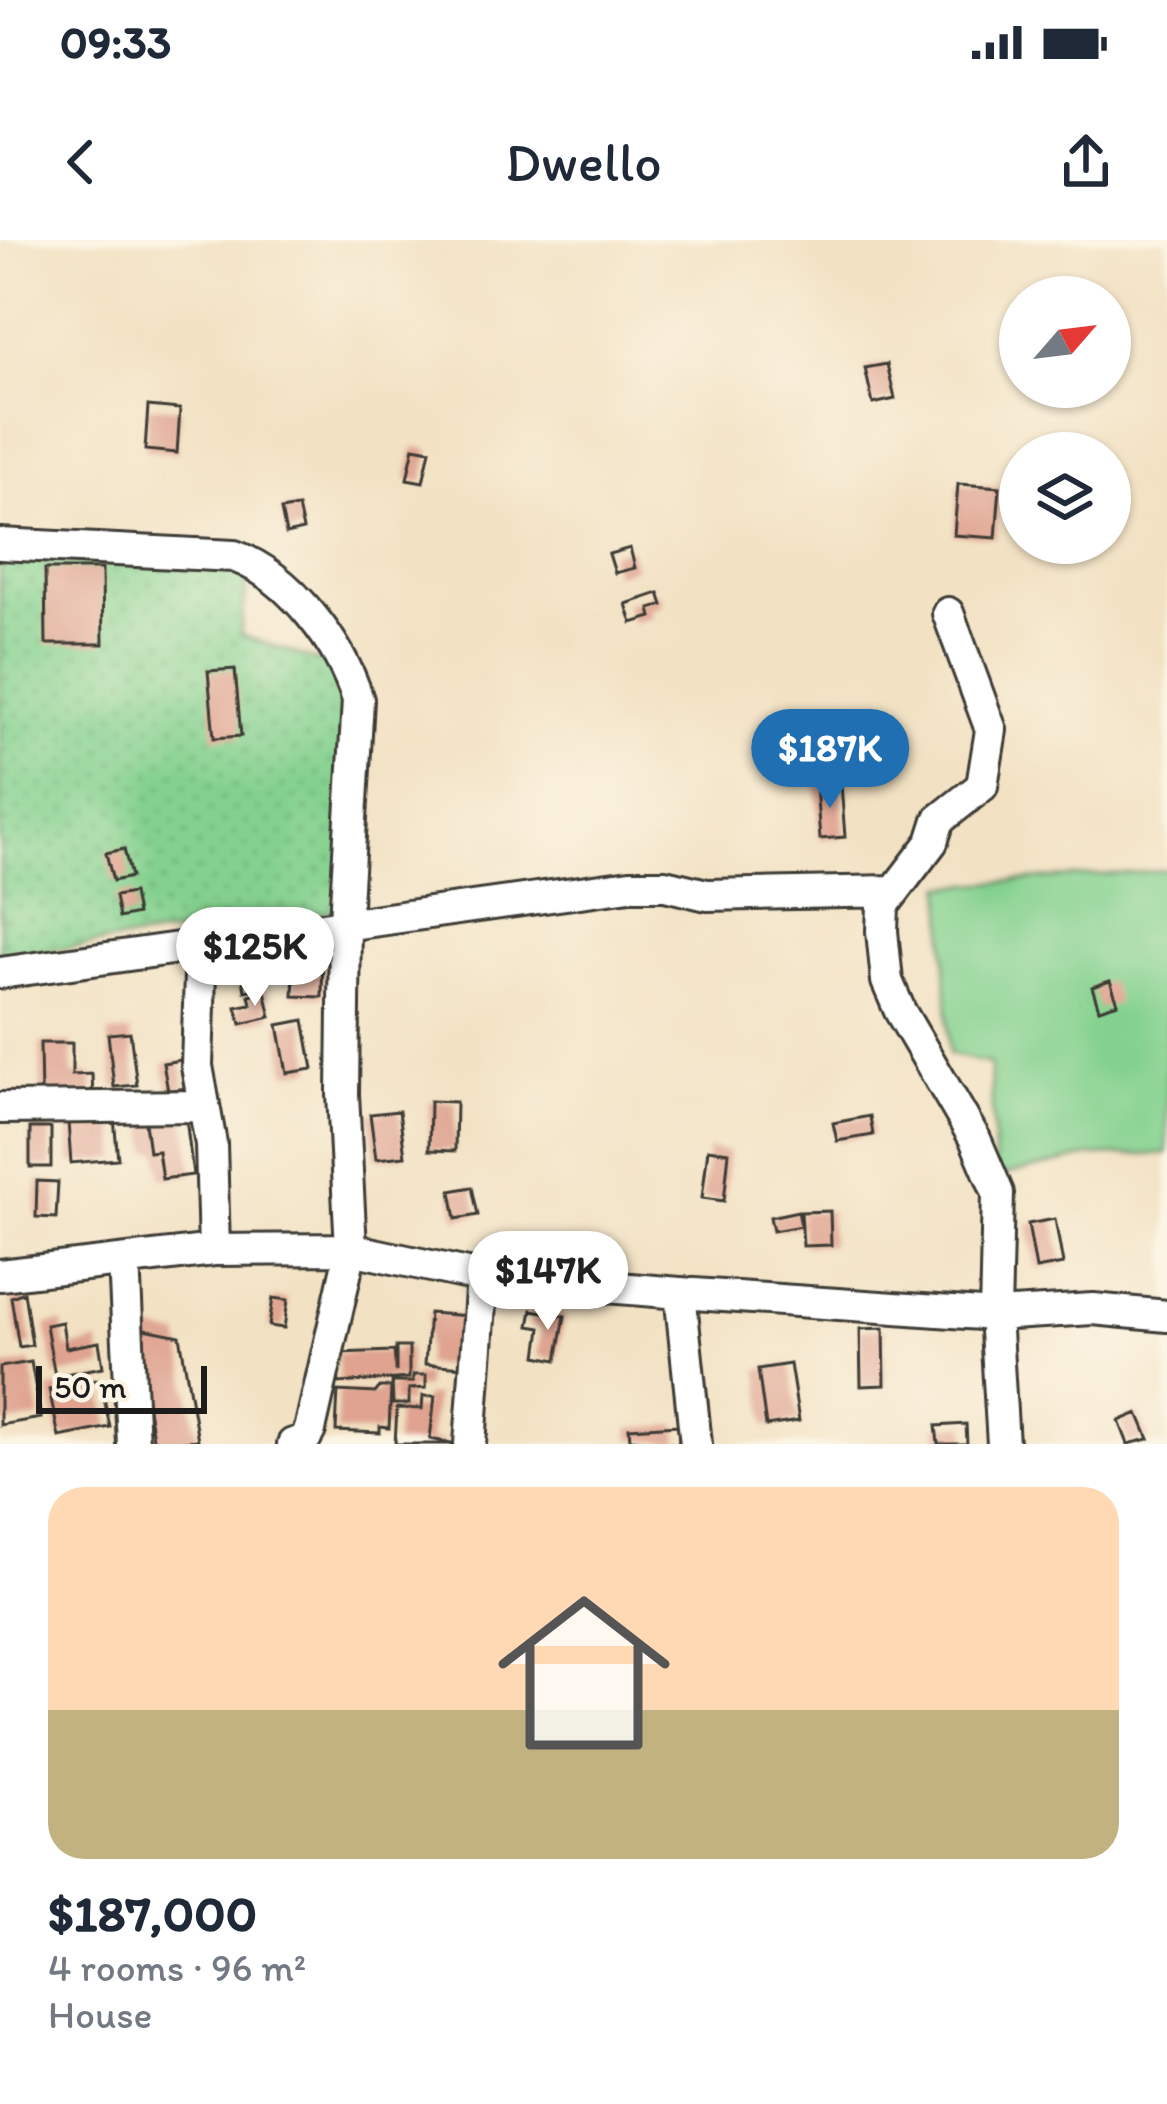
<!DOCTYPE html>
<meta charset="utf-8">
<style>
:root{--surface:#fff;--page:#f6f6f7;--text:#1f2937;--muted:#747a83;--accent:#1f6fb2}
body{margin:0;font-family:Itim,sans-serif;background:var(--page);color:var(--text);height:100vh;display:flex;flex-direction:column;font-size:45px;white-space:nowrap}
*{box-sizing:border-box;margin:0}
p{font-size:39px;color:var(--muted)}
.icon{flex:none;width:66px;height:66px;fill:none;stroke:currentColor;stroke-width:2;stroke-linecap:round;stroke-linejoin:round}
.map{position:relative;height:1204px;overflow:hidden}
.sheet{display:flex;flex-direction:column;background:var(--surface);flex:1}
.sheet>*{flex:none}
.needle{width:78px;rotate:62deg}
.controls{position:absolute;left:999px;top:36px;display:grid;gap:24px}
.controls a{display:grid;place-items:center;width:132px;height:132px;border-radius:50%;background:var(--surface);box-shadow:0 3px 9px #0004;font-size:60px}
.scale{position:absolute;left:36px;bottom:30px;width:171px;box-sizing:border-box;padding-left:12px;border:6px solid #1c1c1c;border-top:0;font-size:33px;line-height:42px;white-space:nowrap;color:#1c1c1c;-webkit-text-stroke:9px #fcf5e5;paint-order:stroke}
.price{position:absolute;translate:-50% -102px;padding:0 27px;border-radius:42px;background:#fff;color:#222;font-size:39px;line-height:78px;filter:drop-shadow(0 3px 6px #0008)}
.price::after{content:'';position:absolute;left:50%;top:72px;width:36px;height:27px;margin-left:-18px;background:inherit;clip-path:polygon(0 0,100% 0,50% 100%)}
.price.on{background:var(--accent);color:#fff}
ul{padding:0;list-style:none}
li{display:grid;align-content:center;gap:24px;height:636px;padding:0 48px}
li span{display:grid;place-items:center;height:372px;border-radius:36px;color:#555}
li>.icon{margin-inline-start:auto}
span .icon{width:216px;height:216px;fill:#fffc;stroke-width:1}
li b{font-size:51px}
.status{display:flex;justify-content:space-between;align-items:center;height:84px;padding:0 60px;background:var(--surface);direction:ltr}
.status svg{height:33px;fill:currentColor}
header{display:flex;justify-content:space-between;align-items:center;height:156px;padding:0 48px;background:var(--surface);font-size:54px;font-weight:600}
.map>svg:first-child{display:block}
</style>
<div class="status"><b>09:33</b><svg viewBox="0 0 49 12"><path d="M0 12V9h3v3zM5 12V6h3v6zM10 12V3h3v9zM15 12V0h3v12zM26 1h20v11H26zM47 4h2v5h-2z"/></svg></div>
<header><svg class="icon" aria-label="back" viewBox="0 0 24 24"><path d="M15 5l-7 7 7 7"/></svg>Dwello<svg class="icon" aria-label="share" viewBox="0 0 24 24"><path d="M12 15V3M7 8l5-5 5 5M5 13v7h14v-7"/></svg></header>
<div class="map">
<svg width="1167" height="1204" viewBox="0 0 1167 1204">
<defs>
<pattern id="garden-dots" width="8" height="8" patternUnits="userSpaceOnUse" patternTransform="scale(3)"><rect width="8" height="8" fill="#84d18f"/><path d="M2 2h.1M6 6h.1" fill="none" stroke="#71b37b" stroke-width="1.8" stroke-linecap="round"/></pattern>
</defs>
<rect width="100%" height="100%" fill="#fcf5e5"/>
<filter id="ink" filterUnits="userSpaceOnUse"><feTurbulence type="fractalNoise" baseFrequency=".00833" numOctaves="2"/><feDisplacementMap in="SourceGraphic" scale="24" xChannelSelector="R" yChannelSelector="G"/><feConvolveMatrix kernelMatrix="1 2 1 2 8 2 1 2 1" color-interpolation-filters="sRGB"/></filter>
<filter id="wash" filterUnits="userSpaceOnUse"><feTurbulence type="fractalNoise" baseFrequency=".004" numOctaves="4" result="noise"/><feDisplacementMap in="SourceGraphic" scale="48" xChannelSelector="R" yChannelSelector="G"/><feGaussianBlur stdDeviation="2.7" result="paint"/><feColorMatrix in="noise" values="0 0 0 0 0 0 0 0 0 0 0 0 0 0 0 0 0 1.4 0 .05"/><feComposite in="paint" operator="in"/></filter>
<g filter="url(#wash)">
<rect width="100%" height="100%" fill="#f2e1c2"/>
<path fill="#84d18f" stroke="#507656" stroke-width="3" d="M 1167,630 L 1167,914 L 1091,916 L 995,937 L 990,824 L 949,814 L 943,646 Z"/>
<path fill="url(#garden-dots)" stroke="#507656" stroke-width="3" d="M 0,318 L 249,330 L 240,395 L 345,430 L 344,670 L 0,717 Z"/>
<g id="blocks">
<path fill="#dfa390" d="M 887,124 L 895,159 L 873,164 L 865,128 Z
M 148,166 L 180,169 L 177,213 L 145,210 Z
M 414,207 L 430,210 L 423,242 L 407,239 Z
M 958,244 L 1000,247 L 996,298 L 954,295 Z
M 298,267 L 303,290 L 286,294 L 281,270 Z
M 630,308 L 635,328 L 615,333 L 609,314 Z
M 45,329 L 102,329 L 103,404 L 46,404 Z
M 659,353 L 663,365 L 650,369 L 652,377 L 632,383 L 626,364 Z
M 235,429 L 241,496 L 214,498 L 208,431 Z
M 841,544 L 845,597 L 820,599 L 816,545 Z
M 124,609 L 131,637 L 113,641 L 106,613 Z
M 133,653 L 137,674 L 119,678 L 115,656 Z
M 295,704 L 323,705 L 322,757 L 293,756 Z
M 259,707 L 266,747 L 245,751 L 242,733 L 229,736 L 225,713 Z
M 1110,741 L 1118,763 L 1099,769 L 1092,747 Z
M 265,751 L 271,777 L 241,784 L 236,767 L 251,764 L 249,755 Z
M 304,780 L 313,829 L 287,833 L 278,785 Z
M 130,792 L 137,845 L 114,847 L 108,794 Z
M 40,803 L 72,803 L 72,835 L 92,834 L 93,859 L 41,860 Z
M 181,820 L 186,848 L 168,851 L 163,823 Z
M 430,861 L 456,862 L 455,911 L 429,910 Z
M 399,871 L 405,916 L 376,919 L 370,874 Z
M 870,876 L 873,895 L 837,901 L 833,883 Z
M 186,878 L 193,935 L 162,939 L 158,911 L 149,912 L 145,883 Z
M 114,879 L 118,919 L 71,923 L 68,882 Z
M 30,888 L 51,888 L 51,927 L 30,927 Z
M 708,909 L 729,912 L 724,961 L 702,958 Z
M 37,941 L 58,942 L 56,978 L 36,977 Z
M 472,947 L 478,975 L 456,979 L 451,951 Z
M 798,971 L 801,986 L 773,991 L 770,977 Z
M 830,971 L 831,1005 L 803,1006 L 801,972 Z
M 1055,979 L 1063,1024 L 1036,1029 L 1028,984 Z
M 24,1052 L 32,1105 L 19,1107 L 11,1057 Z
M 273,1058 L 288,1060 L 284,1088 L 269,1086 Z
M 532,1070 L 565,1076 L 557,1120 L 537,1116 L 541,1088 L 529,1086 Z
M 429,1073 L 469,1076 L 465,1127 L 425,1124 Z
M 62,1082 L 66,1108 L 99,1102 L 103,1127 L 55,1136 L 46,1085 Z
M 134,1087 L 180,1096 L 198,1200 L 154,1204 Z
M 884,1088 L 885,1145 L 861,1146 L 860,1089 Z
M 396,1107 L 409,1107 L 409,1138 L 339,1143 L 337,1113 L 394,1111 L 396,1132 Z
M 31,1122 L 41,1178 L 0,1185 L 0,1127 Z
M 790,1124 L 799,1181 L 766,1186 L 758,1129 Z
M 413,1135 L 426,1135 L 426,1148 L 409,1149 L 409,1164 L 393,1164 L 392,1142 L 413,1142 Z
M 100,1139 L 110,1187 L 59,1197 L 49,1149 Z
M 380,1147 L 391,1147 L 389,1188 L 380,1187 L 380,1193 L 336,1191 L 338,1151 L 375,1153 Z
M 423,1156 L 435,1156 L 430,1199 L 457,1204 L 395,1204 L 397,1168 L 422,1169 Z
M 1138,1173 L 1149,1199 L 1128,1204 L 1119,1181 Z
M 966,1184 L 967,1204 L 938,1204 L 936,1186 Z
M 678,1185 L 679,1204 L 630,1199 L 629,1188 Z"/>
</g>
</g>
<g filter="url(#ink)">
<use href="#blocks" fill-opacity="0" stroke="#3c3a35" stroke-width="3"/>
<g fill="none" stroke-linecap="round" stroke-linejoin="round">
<defs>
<path id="minor" d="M 0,304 L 234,316 C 290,336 341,404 358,460 L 345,681 L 343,854 L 351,1009 L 310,1190 L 304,1201 L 293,1204
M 948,373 L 991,490 L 982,546 L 939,580 L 932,602 L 883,666 L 882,691 L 887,741 L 900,771 L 975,899 L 998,953 L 995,1075 L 1003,1204
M 201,704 L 197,826 L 211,904 L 214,1010
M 0,733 L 630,645 L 665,645 L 707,655 L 892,651
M 0,868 L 200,866
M 124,1021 L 133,1204
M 0,1035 L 214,1010 L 351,1009 L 482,1037 L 680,1053 L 995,1075 L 1093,1069 L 1167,1076
M 680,1053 L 696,1204
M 470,1204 L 482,1037"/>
</defs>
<use href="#minor" stroke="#3c3a35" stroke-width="36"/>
<use href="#minor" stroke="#fff" stroke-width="30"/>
</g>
</g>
</svg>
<div class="controls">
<a><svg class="needle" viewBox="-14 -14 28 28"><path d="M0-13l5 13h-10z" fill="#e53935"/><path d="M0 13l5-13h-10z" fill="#747a83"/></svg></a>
<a><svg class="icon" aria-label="layers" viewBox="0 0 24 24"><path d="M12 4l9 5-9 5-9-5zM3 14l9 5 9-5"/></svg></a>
</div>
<div class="scale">50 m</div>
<b class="price on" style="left:830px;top:571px">$187K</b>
<b class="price" style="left:255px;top:769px">$125K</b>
<b class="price" style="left:548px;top:1093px">$147K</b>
</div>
<section class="sheet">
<ul>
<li><span style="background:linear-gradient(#ffd9b3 60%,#c2b280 0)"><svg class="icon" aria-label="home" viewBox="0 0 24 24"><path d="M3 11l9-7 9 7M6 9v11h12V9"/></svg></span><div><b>$187,000</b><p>4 rooms · 96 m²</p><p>House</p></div></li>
</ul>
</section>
